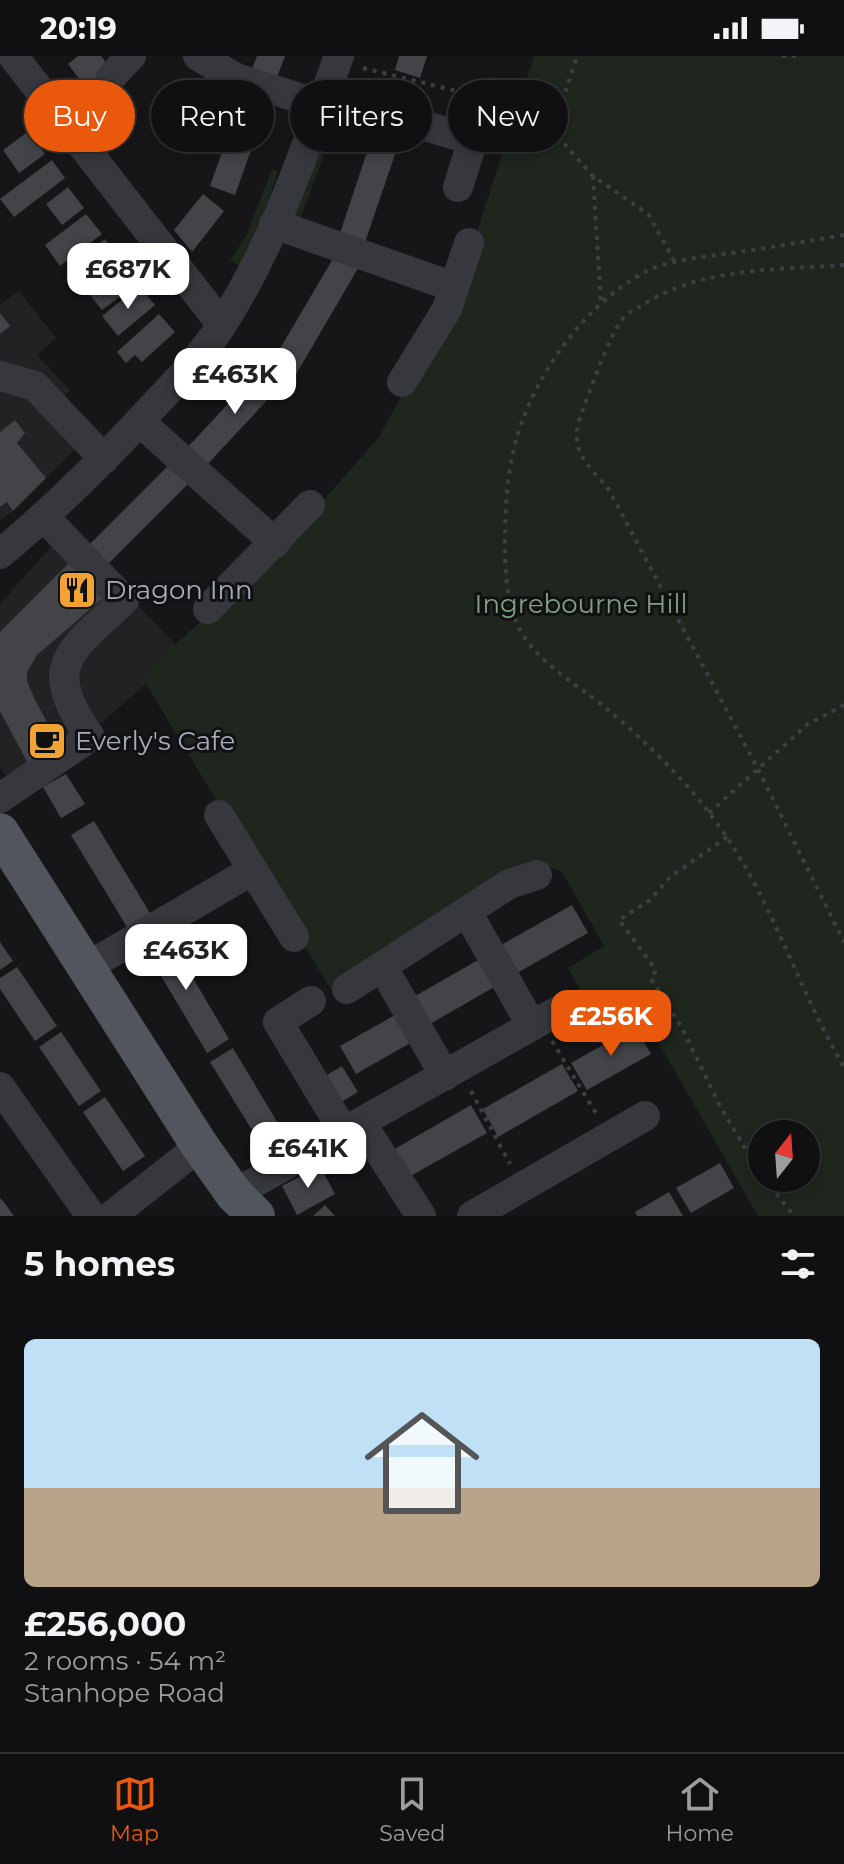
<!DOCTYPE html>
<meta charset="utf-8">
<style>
:root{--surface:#101012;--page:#19191b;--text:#f1f3f6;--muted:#9c9d9f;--line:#303032;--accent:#ea580c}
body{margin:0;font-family:Montserrat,sans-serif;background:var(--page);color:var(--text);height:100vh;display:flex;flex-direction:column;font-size:30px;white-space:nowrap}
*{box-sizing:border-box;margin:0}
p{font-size:26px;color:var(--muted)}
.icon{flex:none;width:44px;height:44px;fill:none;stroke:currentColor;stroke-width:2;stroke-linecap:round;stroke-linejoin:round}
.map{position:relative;height:1160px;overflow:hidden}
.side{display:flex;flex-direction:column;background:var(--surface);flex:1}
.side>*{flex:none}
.banner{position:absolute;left:24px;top:24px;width:796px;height:72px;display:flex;gap:16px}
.needle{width:52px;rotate:17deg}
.buttons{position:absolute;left:748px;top:1064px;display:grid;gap:16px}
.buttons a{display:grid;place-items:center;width:72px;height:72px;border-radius:50%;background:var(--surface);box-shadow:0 4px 12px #0003,0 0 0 2px var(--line);font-size:40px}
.price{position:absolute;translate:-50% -68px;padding:0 18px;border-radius:16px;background:#fff;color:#222;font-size:26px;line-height:52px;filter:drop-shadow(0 2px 4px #0008)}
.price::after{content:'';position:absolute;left:50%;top:48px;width:24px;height:18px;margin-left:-12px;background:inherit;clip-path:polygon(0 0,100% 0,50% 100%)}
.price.current{background:var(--accent);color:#fff}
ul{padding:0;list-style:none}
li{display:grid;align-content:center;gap:16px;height:424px;padding:0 24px}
li span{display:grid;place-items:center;height:248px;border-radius:12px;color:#555}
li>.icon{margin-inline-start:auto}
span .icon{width:144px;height:144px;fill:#fffc;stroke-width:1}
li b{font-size:34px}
h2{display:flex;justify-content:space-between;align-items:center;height:96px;padding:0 24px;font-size:34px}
.tag{padding:0 28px;border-radius:36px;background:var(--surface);box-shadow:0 4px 12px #0003,0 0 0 2px var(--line);font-size:28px;line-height:72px}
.tag.current{background:var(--accent);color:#fff}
.status{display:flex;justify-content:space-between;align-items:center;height:56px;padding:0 40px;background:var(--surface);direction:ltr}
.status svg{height:22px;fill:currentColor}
.dock{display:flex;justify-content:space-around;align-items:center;height:112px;border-top:2px solid var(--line);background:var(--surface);font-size:22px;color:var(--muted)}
.dock a{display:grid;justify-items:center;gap:4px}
.dock .current{color:var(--accent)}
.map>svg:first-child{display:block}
</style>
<div class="status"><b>20:19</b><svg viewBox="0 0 49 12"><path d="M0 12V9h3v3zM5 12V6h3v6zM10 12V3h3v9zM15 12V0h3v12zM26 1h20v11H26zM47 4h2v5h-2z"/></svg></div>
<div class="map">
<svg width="844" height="1160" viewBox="0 0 844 1160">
<rect width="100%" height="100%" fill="#161618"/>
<path fill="#222225" d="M 19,235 L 56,282 L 37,299 L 70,334 L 63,341 L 95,374 L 13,455 L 0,464 L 0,249 Z
M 65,475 L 176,589 L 148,613 L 146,628 L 19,738 L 0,711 L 0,548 Z"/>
<path fill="#1e261e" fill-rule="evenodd" d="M 534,0 L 844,0 L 844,1160 L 758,1160 L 634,944 L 598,966 L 568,912 L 604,890 L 562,816 L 541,808 L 507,822 L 331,934 L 146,628 L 148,613 L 280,494 L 379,381 L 456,240 ZM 762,1078 L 806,1078 L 806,1122 L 762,1122 Z
M 332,60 L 338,62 L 300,163 L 293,160 Z
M 272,113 L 278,115 L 267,149 L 239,210 L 230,204 L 246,180 Z"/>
<path fill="#424448" d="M 78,0 L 101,0 L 111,13 L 86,32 L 68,8 Z
M 257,0 L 285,0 L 275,27 L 250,18 Z
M 399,0 L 427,0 L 420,22 L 395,14 Z
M 385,26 L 422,38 L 414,65 L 377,53 Z
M 246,29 L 271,38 L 235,139 L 210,130 Z
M 378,63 L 404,72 L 362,195 L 337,186 Z
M 29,75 L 45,98 L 19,117 L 3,94 Z
M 52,104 L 65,122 L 14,161 L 0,143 Z
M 68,131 L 84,152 L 62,169 L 46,148 Z
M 203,138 L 224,155 L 192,196 L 174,174 Z
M 86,158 L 102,178 L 60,210 L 45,189 Z
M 105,183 L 120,203 L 84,231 L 69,210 Z
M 337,196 L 360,209 L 295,320 L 272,306 Z
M 122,206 L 138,227 L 102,254 L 86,234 Z
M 139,230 L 155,249 L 118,280 L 102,260 Z
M 0,257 L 10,270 L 0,278 Z
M 159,258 L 175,276 L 142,306 L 135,299 L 126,307 L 117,296 Z
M 266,307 L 285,325 L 204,412 L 185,394 Z
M 15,364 L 25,377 L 17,387 L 46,422 L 13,455 L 7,446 L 0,451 L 0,376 Z
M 174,404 L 193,423 L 105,511 L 86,492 Z
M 74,502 L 109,537 L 37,599 L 27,616 L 27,625 L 34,642 L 62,694 L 30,711 L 0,655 L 0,576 Z
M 66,718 L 85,748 L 61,762 L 43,731 Z
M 94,765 L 150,857 L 127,871 L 71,779 Z
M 572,849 L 588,877 L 508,922 L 492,894 Z
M 165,875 L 229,983 L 207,997 L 142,888 Z
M 0,886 L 13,905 L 0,914 Z
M 487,899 L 503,926 L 423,972 L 408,944 Z
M 17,911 L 57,970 L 35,985 L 0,933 L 0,922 Z
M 404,954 L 419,982 L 356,1018 L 340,990 Z
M 635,971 L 651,998 L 587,1034 L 571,1007 Z
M 61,976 L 101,1035 L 79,1050 L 39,991 Z
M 233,992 L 279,1069 L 257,1082 L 210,1006 Z
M 562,1008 L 578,1035 L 498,1081 L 483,1053 Z
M 342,1010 L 358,1036 L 333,1051 L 317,1025 Z
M 105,1041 L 145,1100 L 123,1115 L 83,1056 Z
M 471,1049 L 487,1077 L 407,1122 L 391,1095 Z
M 720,1107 L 734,1132 L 691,1157 L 676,1132 Z
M 320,1110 L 335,1138 L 297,1159 L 282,1130 Z
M 669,1136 L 683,1160 L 637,1160 L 635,1156 Z
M 0,1142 L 3,1145 L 14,1160 L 0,1160 Z
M 325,1149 L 335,1160 L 313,1160 Z"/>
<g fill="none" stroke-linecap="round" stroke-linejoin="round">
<path stroke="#3d3f44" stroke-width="4" stroke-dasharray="4 6" stroke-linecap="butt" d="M 782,0 L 802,0
M 363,12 L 518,50 L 544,65 L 593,120 L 648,158 L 675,206
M 553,74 L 577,0
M 593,120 L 601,248
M 844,179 C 804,186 765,192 725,198 C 697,202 668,204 643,217 C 584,250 536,317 517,381 C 507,416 505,452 505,489 C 505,519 507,556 525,582 C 545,611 575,627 602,649 C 648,687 692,730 726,780 C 774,850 800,937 844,1011
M 844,209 C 776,214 700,211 641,250 C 636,253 629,256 625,260 C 610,276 587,343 578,367 C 572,402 591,410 609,434 L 758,713 L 844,886
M 709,757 L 808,668 L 844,649
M 727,781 L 670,821 L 650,844 L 619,864 L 656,914 L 651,923 L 682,972 L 721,1052 L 762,1120
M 552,985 L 597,1059
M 471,1035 L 510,1108
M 764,1122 L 794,1160"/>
<path stroke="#37383d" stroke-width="30" d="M 13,0 L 222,269
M 198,0 L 236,22 L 321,49
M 111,21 L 131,0
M 324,40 L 473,84 L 458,131
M 274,168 L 454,231
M 0,320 L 35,330 L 104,403
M 402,326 L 447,253 L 469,187
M 140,366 L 275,487
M 0,498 C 53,454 102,406 149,355 C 175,327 202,300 223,267 C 275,186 306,90 339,0
M 208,553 L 310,449
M 0,742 L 90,681 C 40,608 69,597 124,544 L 44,461
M 219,759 L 294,881
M 467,856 L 532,970
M 382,910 L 445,1020
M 85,912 L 253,814
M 347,933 L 509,828 L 537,819
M 311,945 L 278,966 L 344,1076
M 0,1031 L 91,1160
M 361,1067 L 421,1160
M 234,1138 L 565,951
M 111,1160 L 200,1090
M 472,1160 L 645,1060"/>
<path stroke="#53555c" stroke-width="38" d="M 0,776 L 200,1090 L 234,1138 L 256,1160"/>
</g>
<defs>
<symbol id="restaurant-square" viewBox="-11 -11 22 22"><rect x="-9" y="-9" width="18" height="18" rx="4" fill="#f2a233" stroke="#111113"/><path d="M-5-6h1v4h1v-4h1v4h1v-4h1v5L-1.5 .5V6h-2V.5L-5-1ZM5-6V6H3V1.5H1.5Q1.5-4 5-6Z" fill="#111"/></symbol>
<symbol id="cafe-square" viewBox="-11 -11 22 22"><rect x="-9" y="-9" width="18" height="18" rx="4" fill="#f2a233" stroke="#111113"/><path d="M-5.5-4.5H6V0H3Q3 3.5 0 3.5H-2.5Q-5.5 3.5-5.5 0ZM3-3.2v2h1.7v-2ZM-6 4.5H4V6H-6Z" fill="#111"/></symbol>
</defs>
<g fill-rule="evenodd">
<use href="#restaurant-square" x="55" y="512" width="44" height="44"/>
<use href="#cafe-square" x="25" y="663" width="44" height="44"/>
</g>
<g text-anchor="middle" stroke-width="6" stroke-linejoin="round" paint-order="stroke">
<g font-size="26" fill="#a8aeb8" stroke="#111113" text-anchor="start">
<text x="105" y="543">Dragon Inn</text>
<text x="75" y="694">Everly's Cafe</text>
</g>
<g font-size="26" fill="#7fa37e" stroke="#111113">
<text x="581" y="557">Ingrebourne Hill</text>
</g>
</g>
</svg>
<div class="buttons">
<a><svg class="needle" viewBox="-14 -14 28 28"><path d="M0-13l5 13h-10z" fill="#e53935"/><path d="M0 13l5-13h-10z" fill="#9c9d9f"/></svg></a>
</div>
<b class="price" style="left:128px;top:255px">£687K</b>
<b class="price" style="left:235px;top:360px">£463K</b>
<b class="price" style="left:186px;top:936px">£463K</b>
<b class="price current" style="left:611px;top:1002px">£256K</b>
<b class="price" style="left:308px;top:1134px">£641K</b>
<div class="banner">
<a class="tag current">Buy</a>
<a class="tag">Rent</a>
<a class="tag">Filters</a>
<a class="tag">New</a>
</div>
</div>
<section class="side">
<h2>5 homes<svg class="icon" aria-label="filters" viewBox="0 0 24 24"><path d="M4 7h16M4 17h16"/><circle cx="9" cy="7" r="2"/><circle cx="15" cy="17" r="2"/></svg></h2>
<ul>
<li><span style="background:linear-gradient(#bfe0f5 60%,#b9a48a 0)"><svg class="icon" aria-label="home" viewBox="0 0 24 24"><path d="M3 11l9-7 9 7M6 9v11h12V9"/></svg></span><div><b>£256,000</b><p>2 rooms · 54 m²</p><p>Stanhope Road</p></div></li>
</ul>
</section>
<nav class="dock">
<a class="current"><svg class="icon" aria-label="map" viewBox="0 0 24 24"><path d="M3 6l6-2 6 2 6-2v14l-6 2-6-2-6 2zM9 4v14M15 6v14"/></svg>Map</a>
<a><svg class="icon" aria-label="saved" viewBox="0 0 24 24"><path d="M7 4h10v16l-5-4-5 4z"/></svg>Saved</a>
<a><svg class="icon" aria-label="home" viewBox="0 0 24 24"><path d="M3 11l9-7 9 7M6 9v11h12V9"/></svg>Home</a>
</nav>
